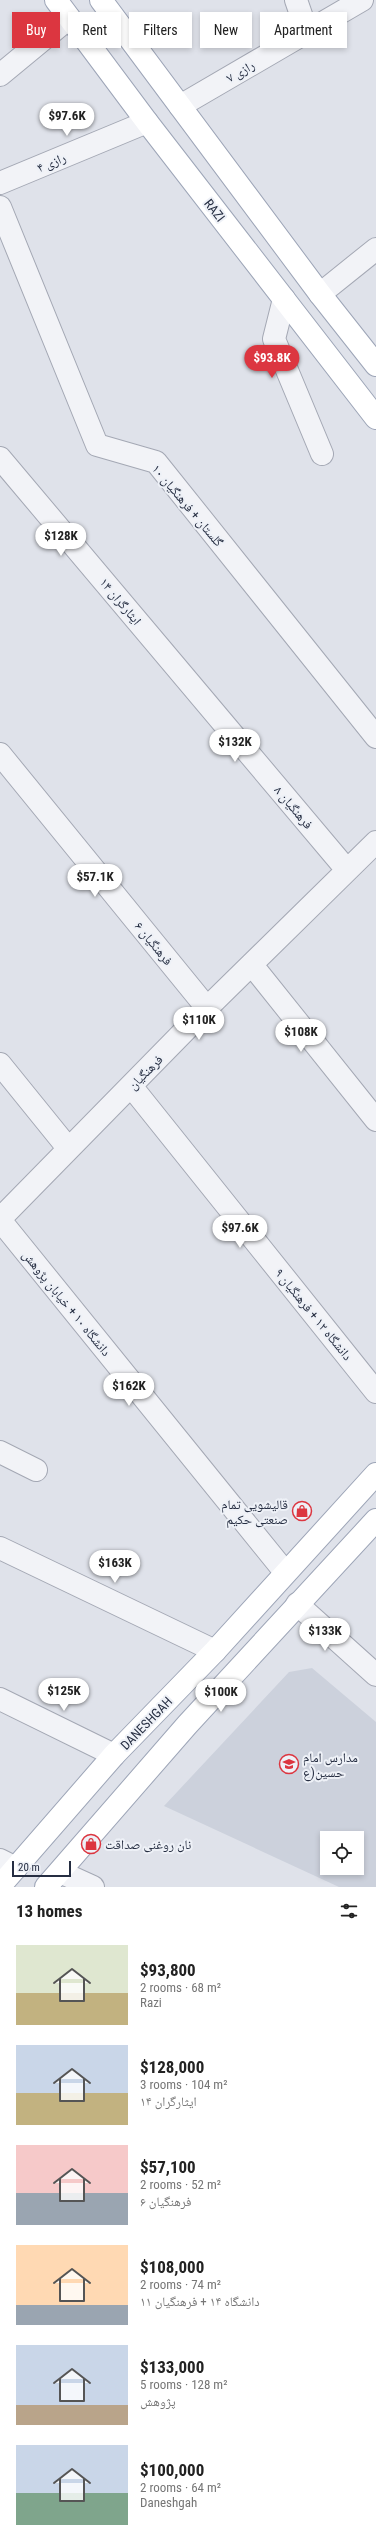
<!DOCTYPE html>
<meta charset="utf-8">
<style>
:root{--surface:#fff;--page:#f6f6f6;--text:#222;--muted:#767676;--accent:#dc3640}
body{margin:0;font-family:"Roboto Condensed","Noto Naskh Arabic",sans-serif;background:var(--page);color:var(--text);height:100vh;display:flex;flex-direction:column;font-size:15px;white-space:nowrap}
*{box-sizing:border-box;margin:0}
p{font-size:13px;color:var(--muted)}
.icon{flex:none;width:22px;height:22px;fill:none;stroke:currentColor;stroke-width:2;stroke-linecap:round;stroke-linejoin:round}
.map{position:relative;height:1887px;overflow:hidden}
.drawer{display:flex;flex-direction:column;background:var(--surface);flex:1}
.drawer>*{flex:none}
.hud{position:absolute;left:12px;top:12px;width:352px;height:36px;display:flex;gap:8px}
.tools{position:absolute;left:320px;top:1831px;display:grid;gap:8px}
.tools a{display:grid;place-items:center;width:44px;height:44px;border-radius:0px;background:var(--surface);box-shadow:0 2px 6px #0003;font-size:20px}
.scale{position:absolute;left:12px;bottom:10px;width:59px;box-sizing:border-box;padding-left:4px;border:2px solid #262e42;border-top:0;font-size:11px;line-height:14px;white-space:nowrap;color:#262e42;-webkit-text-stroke:3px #eef1f7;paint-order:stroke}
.price{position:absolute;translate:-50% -34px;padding:0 9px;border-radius:14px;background:#fff;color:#222;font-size:13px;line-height:26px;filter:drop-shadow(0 1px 2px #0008)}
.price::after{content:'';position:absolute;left:50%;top:24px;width:12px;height:9px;margin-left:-6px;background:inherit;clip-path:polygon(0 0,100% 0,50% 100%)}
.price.selected{background:var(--accent);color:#fff}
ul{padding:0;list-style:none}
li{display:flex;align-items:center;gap:12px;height:100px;padding:0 16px}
li span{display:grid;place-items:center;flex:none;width:112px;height:80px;border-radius:0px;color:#555}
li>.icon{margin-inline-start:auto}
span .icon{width:48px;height:48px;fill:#fffc;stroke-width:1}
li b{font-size:17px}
h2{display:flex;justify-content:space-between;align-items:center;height:48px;padding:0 16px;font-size:17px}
.chip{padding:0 14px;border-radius:0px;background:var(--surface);box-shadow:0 2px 6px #0003;font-size:14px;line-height:36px}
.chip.selected{background:var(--accent);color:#fff}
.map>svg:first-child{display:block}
</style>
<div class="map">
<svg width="376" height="1887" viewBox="0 0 376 1887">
<rect width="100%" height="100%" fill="#dfe2ea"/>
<path fill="#ccd1dc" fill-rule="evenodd" d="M 312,1668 L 376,1722 L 376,1887 L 339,1887 L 164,1806 L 289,1672 ZM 327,1838 L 357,1838 L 357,1868 L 327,1868 Z"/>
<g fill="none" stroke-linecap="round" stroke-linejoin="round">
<defs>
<path id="minor" d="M 296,0 L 307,32
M 0,75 L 69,18
M 180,106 L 362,0
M 0,183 L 147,122
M 0,207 L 97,445 L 156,462 L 376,737
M 320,294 L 376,249
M 284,299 L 274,339 L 322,454
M 0,458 L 347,870
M 0,754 L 207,1008
M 252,965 L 376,1120
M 0,1064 L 68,1148
M 131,1086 L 376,1392
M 0,1219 L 207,1008 L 376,842
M 0,1220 L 285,1572
M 0,1452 L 36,1470
M 0,1548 L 215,1651
M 297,1604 L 376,1675
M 0,1699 L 114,1755
M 0,1860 L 16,1868
M 60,1872 L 93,1887"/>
<path id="major" d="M 56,0 L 147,122 L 376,418
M 101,0 L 320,294 L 376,365
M 0,1886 L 114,1755 L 215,1651 L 376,1474
M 46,1887 L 187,1725 L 376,1520"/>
</defs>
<use href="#minor" stroke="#a4a8b4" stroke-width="24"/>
<use href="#major" stroke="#9da5b7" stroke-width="24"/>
<use href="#minor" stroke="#f2f3f7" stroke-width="22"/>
<use href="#major" stroke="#fff" stroke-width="22"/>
</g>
<defs>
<symbol id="shop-ring" viewBox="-11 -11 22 22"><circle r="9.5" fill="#eef1f7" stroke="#dc3640" stroke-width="1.5"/><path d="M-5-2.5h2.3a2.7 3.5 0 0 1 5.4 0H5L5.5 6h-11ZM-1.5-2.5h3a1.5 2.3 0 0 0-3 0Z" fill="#dc3640"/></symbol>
<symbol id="school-ring" viewBox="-11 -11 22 22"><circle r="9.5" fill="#eef1f7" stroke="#dc3640" stroke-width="1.5"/><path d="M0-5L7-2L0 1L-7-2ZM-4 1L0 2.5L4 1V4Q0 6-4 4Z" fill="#dc3640"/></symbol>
</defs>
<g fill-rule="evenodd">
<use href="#shop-ring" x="291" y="1500" width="22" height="22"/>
<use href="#school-ring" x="278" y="1753" width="22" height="22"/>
<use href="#shop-ring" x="80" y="1833" width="22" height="22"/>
</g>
<g text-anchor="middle" stroke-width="4" stroke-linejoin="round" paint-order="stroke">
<g font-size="13" fill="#262e42" stroke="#eef1f7">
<text transform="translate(240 71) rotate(-30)" y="5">رازی ۷</text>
<text transform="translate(51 162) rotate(-23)" y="5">رازی ۴</text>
<text transform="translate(215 210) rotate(52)" y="5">RAZI</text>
<text transform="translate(188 505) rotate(50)" y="5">گلستان + فرهنگیان ۱۰</text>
<text transform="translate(121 601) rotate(50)" y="5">ایثارگران ۱۴</text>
<text transform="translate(294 807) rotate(50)" y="5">فرهنگیان ۸</text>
<text transform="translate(154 943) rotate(51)" y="5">فرهنگیان ۶</text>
<text transform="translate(145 1072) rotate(-45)" y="5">فرهنگیان</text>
<text transform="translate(67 1303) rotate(51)" y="5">دانشگاه ۱۰ + خیابان پژوهش</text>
<text transform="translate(314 1314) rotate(51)" y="5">دانشگاه ۱۲ + فرهنگیان ۹</text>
<text transform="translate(146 1723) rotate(-46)" y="5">DANESHGAH</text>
</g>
<g font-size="13" fill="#262e42" stroke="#eef1f7" text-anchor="start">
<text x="288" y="1509" text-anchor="end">قالیشویی تمام<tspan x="288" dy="15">صنعتی حکیم</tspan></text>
<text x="303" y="1762">مدارس امام<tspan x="303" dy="15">حسین(ع</tspan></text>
<text x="105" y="1849">نان روغنی صداقت</text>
</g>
</g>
</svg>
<div class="tools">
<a><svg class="icon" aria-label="locate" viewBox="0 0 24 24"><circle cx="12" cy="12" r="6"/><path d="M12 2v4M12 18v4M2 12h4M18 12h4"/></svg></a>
</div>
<div class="scale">20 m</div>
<b class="price" style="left:67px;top:137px">$97.6K</b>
<b class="price selected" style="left:272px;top:379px">$93.8K</b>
<b class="price" style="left:61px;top:557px">$128K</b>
<b class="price" style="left:235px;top:763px">$132K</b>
<b class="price" style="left:95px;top:898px">$57.1K</b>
<b class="price" style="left:199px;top:1041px">$110K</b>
<b class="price" style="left:301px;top:1053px">$108K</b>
<b class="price" style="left:240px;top:1249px">$97.6K</b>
<b class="price" style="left:129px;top:1407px">$162K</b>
<b class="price" style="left:115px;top:1584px">$163K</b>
<b class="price" style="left:325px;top:1652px">$133K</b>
<b class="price" style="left:64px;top:1712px">$125K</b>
<b class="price" style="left:221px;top:1713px">$100K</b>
<div class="hud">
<a class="chip selected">Buy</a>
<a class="chip">Rent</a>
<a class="chip">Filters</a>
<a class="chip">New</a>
<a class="chip">Apartment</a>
</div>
</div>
<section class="drawer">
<h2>13 homes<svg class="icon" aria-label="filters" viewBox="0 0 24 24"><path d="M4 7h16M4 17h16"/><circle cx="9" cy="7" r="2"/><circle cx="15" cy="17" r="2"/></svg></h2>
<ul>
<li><span style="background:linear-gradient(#dfe7d0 60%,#c2b280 0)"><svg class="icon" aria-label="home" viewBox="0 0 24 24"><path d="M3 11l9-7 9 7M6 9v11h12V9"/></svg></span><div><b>$93,800</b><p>2 rooms · 68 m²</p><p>Razi</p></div></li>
<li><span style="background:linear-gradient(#c9d6e8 60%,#c2b280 0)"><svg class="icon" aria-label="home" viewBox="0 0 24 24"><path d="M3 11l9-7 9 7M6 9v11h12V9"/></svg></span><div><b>$128,000</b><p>3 rooms · 104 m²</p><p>ایثارگران ۱۴</p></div></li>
<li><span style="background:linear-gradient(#f6c9c9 60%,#9aa5b1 0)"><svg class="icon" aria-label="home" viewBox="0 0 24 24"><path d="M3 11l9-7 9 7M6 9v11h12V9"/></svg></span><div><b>$57,100</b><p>2 rooms · 52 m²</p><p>فرهنگیان ۶</p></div></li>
<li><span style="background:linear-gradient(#ffd9b3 75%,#9aa5b1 0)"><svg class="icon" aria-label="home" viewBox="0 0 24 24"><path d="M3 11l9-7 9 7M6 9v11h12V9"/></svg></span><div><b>$108,000</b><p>2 rooms · 74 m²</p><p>دانشگاه ۱۴ + فرهنگیان ۱۱</p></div></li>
<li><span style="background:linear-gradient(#c9d6e8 75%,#b9a48a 0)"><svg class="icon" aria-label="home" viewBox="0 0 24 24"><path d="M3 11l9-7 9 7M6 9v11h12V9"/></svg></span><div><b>$133,000</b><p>5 rooms · 128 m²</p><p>پژوهش</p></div></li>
<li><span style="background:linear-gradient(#c9d6e8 60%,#7fa58c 0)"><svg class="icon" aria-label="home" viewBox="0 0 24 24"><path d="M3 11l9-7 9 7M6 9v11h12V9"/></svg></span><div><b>$100,000</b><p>2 rooms · 64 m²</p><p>Daneshgah</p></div></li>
</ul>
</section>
